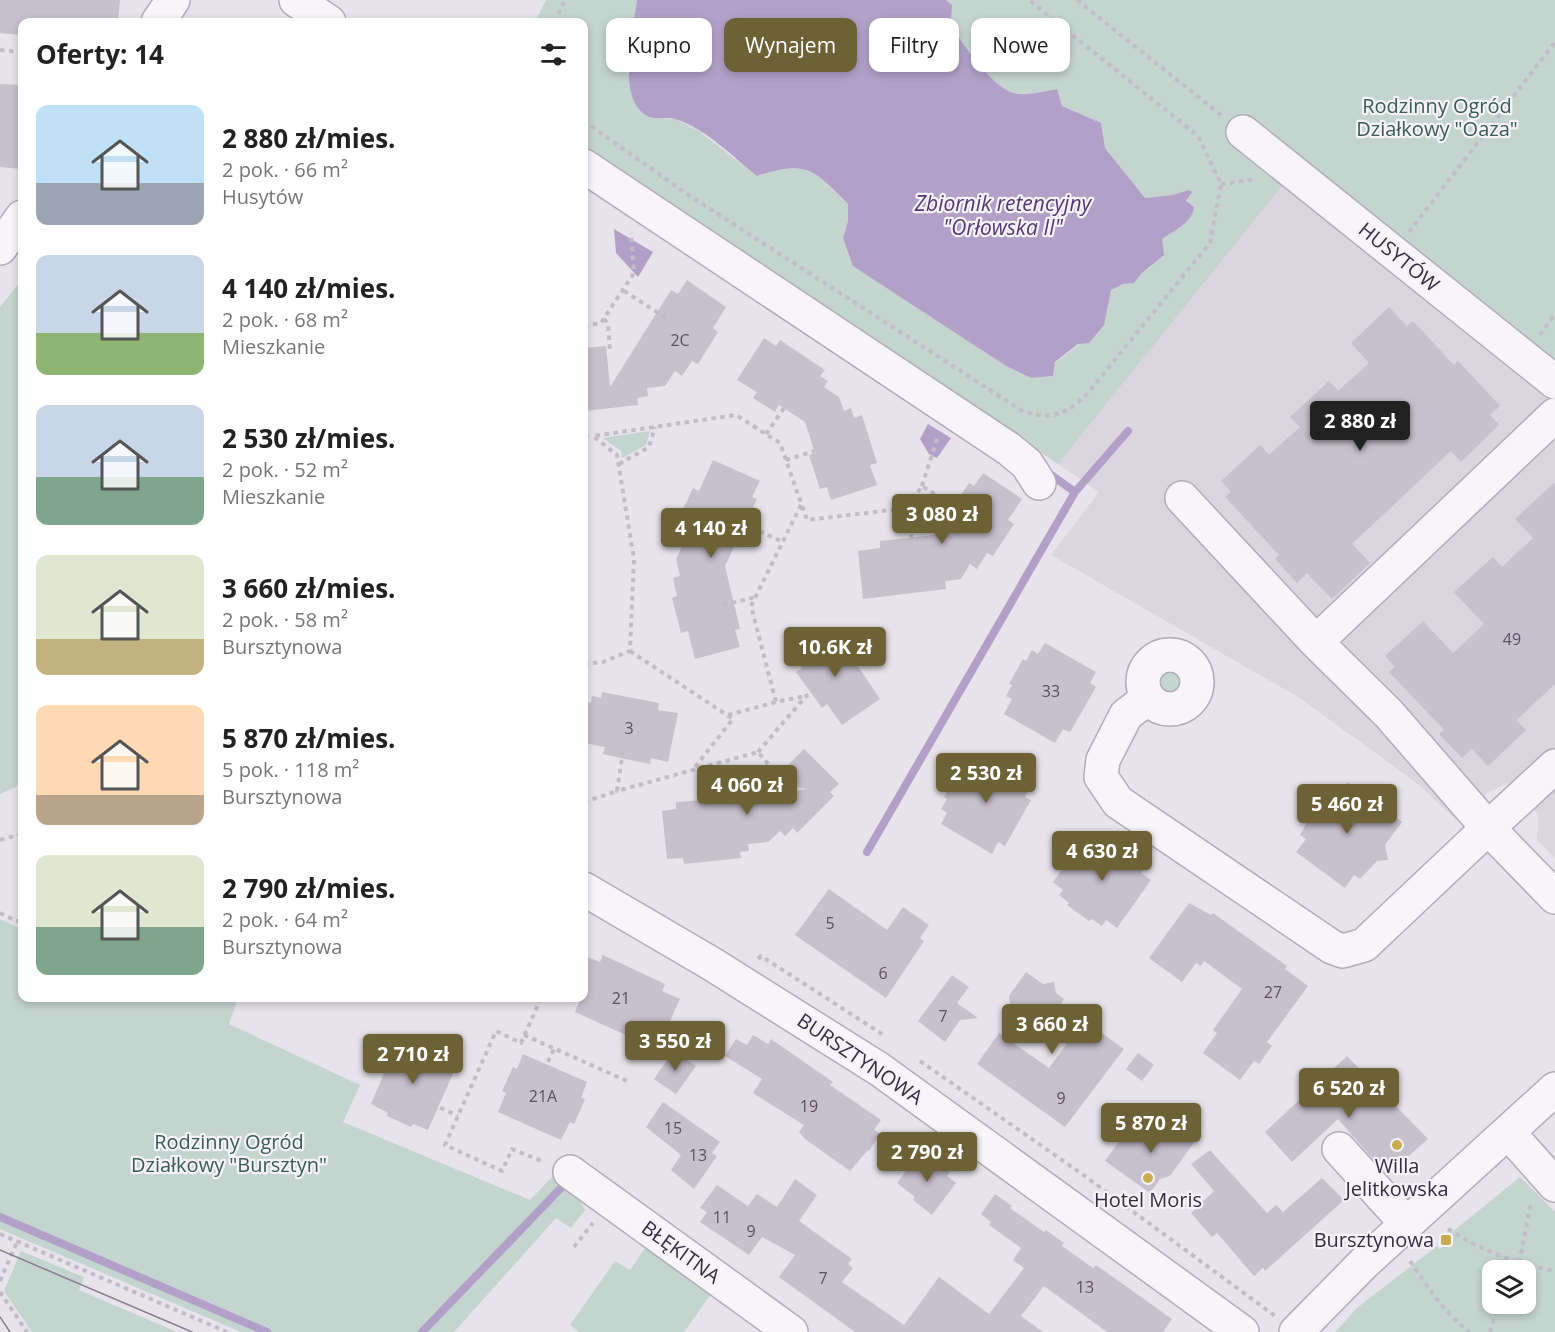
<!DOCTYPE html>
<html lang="pl">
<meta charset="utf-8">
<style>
:root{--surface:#fff;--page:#f6f6f6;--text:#222;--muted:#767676;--accent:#6d6136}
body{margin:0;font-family:"Open Sans",sans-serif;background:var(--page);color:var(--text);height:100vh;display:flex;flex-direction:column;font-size:22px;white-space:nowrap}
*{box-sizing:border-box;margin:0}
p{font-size:20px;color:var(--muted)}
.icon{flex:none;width:33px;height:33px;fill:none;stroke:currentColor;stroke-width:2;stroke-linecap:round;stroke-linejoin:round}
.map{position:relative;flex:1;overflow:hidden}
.drawer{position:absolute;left:18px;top:18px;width:570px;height:984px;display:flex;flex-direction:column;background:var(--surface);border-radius:12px;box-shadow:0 3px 9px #0003}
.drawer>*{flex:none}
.hud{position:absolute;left:606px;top:18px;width:570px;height:54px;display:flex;gap:12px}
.controls{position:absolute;left:1482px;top:1260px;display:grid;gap:12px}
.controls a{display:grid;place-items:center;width:54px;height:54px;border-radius:12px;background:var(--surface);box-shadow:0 3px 9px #0003;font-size:30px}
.price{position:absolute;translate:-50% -51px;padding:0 14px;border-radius:6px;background:var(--accent);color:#fff;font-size:20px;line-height:39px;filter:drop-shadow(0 2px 3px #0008)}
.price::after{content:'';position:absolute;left:50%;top:36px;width:18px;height:14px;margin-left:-9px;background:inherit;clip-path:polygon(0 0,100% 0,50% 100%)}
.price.active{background:#222;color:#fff}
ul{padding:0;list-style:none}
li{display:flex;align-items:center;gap:18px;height:150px;padding:0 18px}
li span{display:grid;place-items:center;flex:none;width:168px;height:120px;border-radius:12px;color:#555}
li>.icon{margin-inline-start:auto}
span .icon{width:72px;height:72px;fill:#fffc;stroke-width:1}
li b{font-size:26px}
h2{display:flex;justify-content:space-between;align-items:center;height:72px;padding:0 18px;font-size:26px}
.tag{padding:0 21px;border-radius:12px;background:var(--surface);box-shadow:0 3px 9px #0003;font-size:21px;line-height:54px}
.tag.active{background:var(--accent);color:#fff}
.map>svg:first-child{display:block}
</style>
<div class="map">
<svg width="1555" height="1332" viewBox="0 0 1555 1332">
<rect width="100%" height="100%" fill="#e7e3ea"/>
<path fill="#dad5df" d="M 1282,186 L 1555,405 L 1555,859 L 1537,839 L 1538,814 L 1509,783 L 1488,792 L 1456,820 L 1418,784 L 1300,698 L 1051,555 L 1099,492 L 1058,464 Z"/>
<path fill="#c4d4cf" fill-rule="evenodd" d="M 546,0 L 637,0 L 627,72 L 649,117 L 676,119 L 699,131 L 757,176 C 808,160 812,169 848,204 L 848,221 L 843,238 L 854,266 L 1006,366 L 1031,378 L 1053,376 L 1055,363 L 1103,326 L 1111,290 L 1123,284 L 1134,283 L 1142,273 L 1151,267 L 1162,239 L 1183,225 L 1189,190 L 1172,195 L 1145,198 L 1105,148 L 1101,123 L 1062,106 L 1056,89 C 1045,91 1031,95 1019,94 C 995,93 964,45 951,26 L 952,5 L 946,0 L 1555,0 L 1555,362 L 1234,142 L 1282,186 L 1058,464 L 584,147 L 584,22 L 535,22 Z
M 22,280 L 22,777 L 16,787 L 0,794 L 0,307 Z
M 650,431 L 646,445 L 622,458 L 621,451 L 603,438 Z
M1158 682a14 14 0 1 1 28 0a14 14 0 1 1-28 0Z
M 0,919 L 19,928 L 22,927 L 22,998 L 238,998 L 229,1024 L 360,1085 L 343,1122 L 530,1200 L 556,1173 L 575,1193 L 585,1210 L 571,1228 L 556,1218 L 454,1332 L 241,1332 L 0,1229 Z
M 1520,1177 L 1555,1212 L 1555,1332 L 1335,1332 L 1358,1307 L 1437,1246 L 1440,1249 L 1454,1237 L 1451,1233 ZM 1492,1270 L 1526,1270 L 1526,1304 L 1492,1304 Z
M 648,1244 L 713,1291 L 684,1332 L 579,1332 L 570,1325 L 615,1261 L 630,1270 Z
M 21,1251 L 84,1277 L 79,1290 L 177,1332 L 32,1332 L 4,1291 Z"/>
<path fill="#b2a0c8" d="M 637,0 L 946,0 L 952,5 L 951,26 C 964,45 995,93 1019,94 C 1031,95 1045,91 1057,89 L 1062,106 L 1101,123 L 1105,148 L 1145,198 L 1172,195 L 1189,190 L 1192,192 L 1186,201 L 1194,207 C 1193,222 1174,231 1162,239 L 1164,255 L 1142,273 L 1134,283 L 1123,284 L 1111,290 L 1104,325 L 1089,343 L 1078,344 L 1055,362 L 1053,376 L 1031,378 L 1006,366 L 853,266 L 843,238 L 848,221 L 848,204 C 813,169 807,160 757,176 C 733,157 707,130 678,120 C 669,116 658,120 650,117 C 614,104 634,28 637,0 Z
M 614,229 L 653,252 L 638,277 L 616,253 Z
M 928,424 L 951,438 L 937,458 L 929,454 L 920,439 Z"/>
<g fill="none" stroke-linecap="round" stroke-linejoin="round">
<path stroke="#b2a0c8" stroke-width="8" d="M 1047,472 L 1075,492
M 867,852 L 1075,492 L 1128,431
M 0,1217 L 267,1332
M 422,1332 L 561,1188"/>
</g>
<path fill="#c7c0cd" d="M 0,0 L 120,0 L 118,22 L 22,22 L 22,35 L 0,33 Z
M 0,84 L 22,85 L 22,169 L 0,167 Z
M 687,280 L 726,307 L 713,328 L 718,332 L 698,364 L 692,361 L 682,376 L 675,371 L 665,386 L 647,388 L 648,396 L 637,398 L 638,405 L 585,411 L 584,348 L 606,346 L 610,387 L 671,290 L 678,294 Z
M 1389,307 L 1407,326 L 1413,321 L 1454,365 L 1458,361 L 1500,406 L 1490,415 L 1499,425 L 1461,462 L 1451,451 L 1352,544 L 1370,563 L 1332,599 L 1307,573 L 1297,583 L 1275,559 L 1279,555 L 1225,497 L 1231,492 L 1221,481 L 1260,445 L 1269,455 L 1300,427 L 1290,417 L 1329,381 L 1338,391 L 1369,363 L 1351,343 Z
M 764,338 L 776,346 L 780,340 L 825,370 L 820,376 L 828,381 L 824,387 L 839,397 L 844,411 L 851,408 L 854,418 L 862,415 L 877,463 L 870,465 L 877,485 L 831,500 L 827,487 L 820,489 L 809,455 L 815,453 L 805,422 L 779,405 L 775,412 L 753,398 L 757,392 L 737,380 Z
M 713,460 L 760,481 L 752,497 L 757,499 L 725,566 L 740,629 L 735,630 L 740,647 L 695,659 L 688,631 L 681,633 L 672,598 L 677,596 L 673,578 L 680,576 L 676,559 L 684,542 L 677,539 L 685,522 L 678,520 L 693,488 L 699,491 Z
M 983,473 L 1022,499 L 1008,520 L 1014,524 L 993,556 L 987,553 L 977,569 L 970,564 L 961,579 L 945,581 L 946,589 L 863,599 L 858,551 L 880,548 L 880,541 L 934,535 L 969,483 L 974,486 Z
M 1555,482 L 1555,684 L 1517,720 L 1526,730 L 1488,766 L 1472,749 L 1462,758 L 1439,734 L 1444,730 L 1389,672 L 1395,667 L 1385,656 L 1423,621 L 1453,653 L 1484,624 L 1454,592 L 1493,557 L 1502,567 L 1533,538 L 1515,519 Z
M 833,629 L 880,699 L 842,725 L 827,704 L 822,708 L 796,672 L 802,668 L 794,656 Z
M 1045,643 L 1096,672 L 1090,683 L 1096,687 L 1081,713 L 1070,732 L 1063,729 L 1055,743 L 1004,714 L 1012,699 L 1006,696 L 1012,685 L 1009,684 L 1023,659 L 1026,661 L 1032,650 L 1038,654 Z
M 602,692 L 659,703 L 658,710 L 678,713 L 668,762 L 651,758 L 650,764 L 625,759 L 603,754 L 605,747 L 584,743 L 584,701 L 591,703 L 592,696 L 601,698 Z
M 804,749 L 839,784 L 830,792 L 834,796 L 797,833 L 793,828 L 785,836 L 780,831 L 768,842 L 748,844 L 749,851 L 740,852 L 741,858 L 684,864 L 683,858 L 667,859 L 662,811 L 676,809 L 676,802 L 748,797 L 807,789 L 771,782 Z
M 980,756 L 1031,785 L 1025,797 L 1031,800 L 1005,846 L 998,842 L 992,854 L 941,824 L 947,813 L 941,809 L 947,799 L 944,797 L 959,773 L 961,774 L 967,764 L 973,767 Z
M 1348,782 L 1402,822 L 1385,845 L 1388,860 L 1377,861 L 1360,879 L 1354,875 L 1345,888 L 1296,852 L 1306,839 L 1300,835 L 1311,815 L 1310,802 L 1325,801 L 1332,791 L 1338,795 Z
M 1088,834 L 1098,842 L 1103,836 L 1137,861 L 1145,867 L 1141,873 L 1151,880 L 1117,928 L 1106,920 L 1102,926 L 1092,919 L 1089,921 L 1067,905 L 1069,903 L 1059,895 L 1063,890 L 1053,882 Z
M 829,889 L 887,930 L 903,907 L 929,925 L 920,938 L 924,941 L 886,998 L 795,935 Z
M 1189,903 L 1211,915 L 1213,913 L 1287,966 L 1285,969 L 1308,986 L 1267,1042 L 1272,1046 L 1259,1064 L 1254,1061 L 1240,1080 L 1203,1053 L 1217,1033 L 1213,1030 L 1242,989 L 1204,961 L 1201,966 L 1196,963 L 1182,982 L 1149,958 Z
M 603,955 L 665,984 L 662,991 L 680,999 L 657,1049 L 575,1012 L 581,998 L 584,998 L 584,956 L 600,962 Z
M 1026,972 L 1043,984 L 1054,982 L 1056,993 L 1064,999 L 1061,1004 L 1124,1049 L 1065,1127 L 977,1064 L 999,1033 L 1049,1068 L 1070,1039 L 1030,1009 L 1011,1012 L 1009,996 Z
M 952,975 L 969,987 L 957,1003 L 978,1018 L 960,1020 L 945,1042 L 918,1021 Z
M 753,1035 L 768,1044 L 771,1039 L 833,1082 L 830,1085 L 881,1120 L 874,1130 L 880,1134 L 869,1151 L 868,1150 L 850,1171 L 805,1139 L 799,1132 L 804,1125 L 753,1093 L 762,1079 L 725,1056 L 736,1039 L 747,1045 Z
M 398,1041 L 418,1049 L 419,1045 L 443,1056 L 442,1060 L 456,1067 L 428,1130 L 413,1124 L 411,1127 L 387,1116 L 388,1113 L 371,1104 Z
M 673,1051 L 696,1066 L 676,1094 L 654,1079 Z
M 1138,1053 L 1154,1065 L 1142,1081 L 1126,1069 Z
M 523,1054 L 587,1082 L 581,1098 L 585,1099 L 574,1124 L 570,1122 L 561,1140 L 498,1112 L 506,1093 L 502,1091 L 513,1067 L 517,1069 Z
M 1347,1056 L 1428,1139 L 1387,1175 L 1338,1119 L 1292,1162 L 1265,1132 Z
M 663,1102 L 720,1142 L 712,1153 L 717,1156 L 694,1189 L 671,1170 L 681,1155 L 646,1127 Z
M 1175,1120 L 1198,1137 L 1170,1176 L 1160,1179 L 1150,1193 L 1105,1161 L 1132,1123 L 1159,1142 Z
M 1210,1150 L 1267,1213 L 1276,1205 L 1283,1212 L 1322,1178 L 1344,1200 L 1265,1271 L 1263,1268 L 1254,1276 L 1217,1233 L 1212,1237 L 1191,1213 L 1214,1191 L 1191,1164 Z
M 921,1151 L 950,1172 L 947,1176 L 956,1183 L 932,1215 L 913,1200 L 915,1197 L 897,1183 Z
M 795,1179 L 817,1195 L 799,1221 L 852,1259 L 848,1264 L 853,1268 L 842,1282 L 904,1325 L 939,1277 L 989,1314 L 1024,1268 L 1013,1260 L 1021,1248 L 989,1225 L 991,1222 L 981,1214 L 995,1194 L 1012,1206 L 1010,1208 L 1044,1232 L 1046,1230 L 1064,1243 L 1062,1246 L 1093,1268 L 1096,1265 L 1172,1319 L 1163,1332 L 1107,1332 L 1044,1286 L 1021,1316 L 1043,1332 L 855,1332 L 779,1277 L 795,1255 L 762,1237 L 749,1255 L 700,1222 L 707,1212 L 700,1208 L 717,1185 L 748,1206 L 757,1194 L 777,1207 Z"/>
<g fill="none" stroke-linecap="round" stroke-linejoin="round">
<defs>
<path id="minor" d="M 296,0 L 329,22
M 158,22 L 173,0
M 1243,132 L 1555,382
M 584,166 L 1009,449 L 1027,464 L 1039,483
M 0,248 L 22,217
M 1182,498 L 1316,642 L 1389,714 L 1488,828 L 1555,766
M 1316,642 L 1555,415
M1143 682a27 27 0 1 1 54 0a27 27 0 1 1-54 0Z
M 1147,699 L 1126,715 L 1103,760 L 1101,777 L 1118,802 L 1332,947 L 1343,951 L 1364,945 L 1488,828 L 1555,897
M 584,889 L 712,964 L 879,1069 L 1242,1332
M 1508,1132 L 1555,1185
M 1339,1149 L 1406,1223
M 570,1172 L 791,1332
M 1296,1332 L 1364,1263 L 1555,1089"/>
</defs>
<use href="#minor" stroke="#b2acb8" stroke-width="36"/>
<path stroke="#c2bcc6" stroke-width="4" stroke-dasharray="4.5 4.5" stroke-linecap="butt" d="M 1077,0 L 1221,115
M 554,22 L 565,0
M 0,50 L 22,52
M 584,121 L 687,194 L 1024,412 C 1053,419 1066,415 1087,394 L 1210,243 L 1221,184 L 1198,136 L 1029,0
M 1221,184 L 1256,179
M 1409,232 L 1555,42
M 624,291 L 668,319
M 604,319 L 608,323 L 610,353
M 584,326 L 601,323 L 634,273 L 631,233
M 1540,335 L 1555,313
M 766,434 L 784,408
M 584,435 L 593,436
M 786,460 L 814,451
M 619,464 L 649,447 L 655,427
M 922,486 L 938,436
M 801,505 L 751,606 L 776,702 L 806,696
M 908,508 L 912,544
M 735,520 L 783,542
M 723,605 L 756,597
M 630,651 L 733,719 L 695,767
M 584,664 L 603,662 L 630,651 L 634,559 L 617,455 L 593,436 L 736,415 L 780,443 L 807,520 L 908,508 L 922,486 L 962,512
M 728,715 L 776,702
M 623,751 L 617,791 L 758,752 L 778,775
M 758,752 L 806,696 L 816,689
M 706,765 L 709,811
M 584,802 L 617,791
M 0,840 L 22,834
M 0,913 L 16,921 L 22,921
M 758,959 L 761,956 L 882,1034
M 584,977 L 590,979
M 541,998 L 521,1043 L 496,1031 L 445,1145 L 502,1171 L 512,1149 L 544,1162
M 524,1035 L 627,1081
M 920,1061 L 1082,1174 L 1275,1316
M 544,1070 L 554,1049
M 432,1104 L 458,1116
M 1448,1229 C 1482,1251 1515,1263 1555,1271
M 0,1234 L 227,1332
M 574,1247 L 593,1223
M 1410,1261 C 1428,1288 1444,1312 1469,1332
M 1514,1270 L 1520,1259 L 1531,1202
M 0,1281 L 17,1242
M 0,1292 L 27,1332
M 1490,1332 L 1498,1304"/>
<use href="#minor" stroke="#f7f5f9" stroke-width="33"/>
<path stroke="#897d93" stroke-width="1.5" d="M 0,1250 L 192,1332
M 0,1317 L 10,1332"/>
</g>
<g fill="#c8ad4f" stroke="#f5f2f8" stroke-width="2">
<circle cx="1397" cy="1145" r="6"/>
<circle cx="1148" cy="1178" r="6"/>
<rect x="1440" y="1234" width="12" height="12" rx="3"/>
</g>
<g text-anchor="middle" stroke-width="4.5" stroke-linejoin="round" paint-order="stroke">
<g font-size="16" fill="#5c5065">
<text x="680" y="346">2C</text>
<text x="1512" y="645">49</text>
<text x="1051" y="697">33</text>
<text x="629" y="734">3</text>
<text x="830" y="929">5</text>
<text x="883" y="979">6</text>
<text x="1273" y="998">27</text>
<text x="621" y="1004">21</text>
<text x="943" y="1022">7</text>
<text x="543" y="1102">21A</text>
<text x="1061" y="1104">9</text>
<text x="809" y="1112">19</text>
<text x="673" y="1134">15</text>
<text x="698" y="1161">13</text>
<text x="722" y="1223">11</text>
<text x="751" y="1237">9</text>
<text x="823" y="1284">7</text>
<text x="1085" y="1293">13</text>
</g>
<g font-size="20" fill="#395d53" stroke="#f5f2f8">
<text x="1437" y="113">Rodzinny Ogród<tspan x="1437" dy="23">Działkowy "Oaza"</tspan></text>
<text x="229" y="1149">Rodzinny Ogród<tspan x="229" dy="23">Działkowy "Bursztyn"</tspan></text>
</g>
<g font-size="20" fill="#382b42" stroke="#f5f2f8">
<text transform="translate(1399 257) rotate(39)" y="7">HUSYTÓW</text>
<text transform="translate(860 1059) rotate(34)" y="7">BURSZTYNOWA</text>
<text transform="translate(681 1252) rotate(36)" y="7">BŁĘKITNA</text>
</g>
<g font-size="20" fill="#382b42" stroke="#f5f2f8">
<text x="1397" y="1173">Willa<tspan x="1397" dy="23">Jelitkowska</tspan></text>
<text x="1148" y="1207">Hotel Moris</text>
<text x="1434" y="1247" text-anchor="end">Bursztynowa</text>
</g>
<g font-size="21" font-style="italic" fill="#543774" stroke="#f5f2f8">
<text x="1003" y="211">Zbiornik retencyjny<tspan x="1003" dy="24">"Orłowska II"</tspan></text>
</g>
</g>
</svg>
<div class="controls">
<a><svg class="icon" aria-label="layers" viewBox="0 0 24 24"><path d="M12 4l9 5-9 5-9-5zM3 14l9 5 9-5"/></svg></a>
</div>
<b class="price active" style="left:1360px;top:452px">2 880 zł</b>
<b class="price" style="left:942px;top:545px">3 080 zł</b>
<b class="price" style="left:711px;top:559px">4 140 zł</b>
<b class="price" style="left:835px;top:678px">10.6K zł</b>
<b class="price" style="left:986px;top:804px">2 530 zł</b>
<b class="price" style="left:747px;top:816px">4 060 zł</b>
<b class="price" style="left:1347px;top:835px">5 460 zł</b>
<b class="price" style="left:1102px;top:882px">4 630 zł</b>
<b class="price" style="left:1052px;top:1055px">3 660 zł</b>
<b class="price" style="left:675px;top:1072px">3 550 zł</b>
<b class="price" style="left:413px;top:1085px">2 710 zł</b>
<b class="price" style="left:1349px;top:1119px">6 520 zł</b>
<b class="price" style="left:1151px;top:1154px">5 870 zł</b>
<b class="price" style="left:927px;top:1183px">2 790 zł</b>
<div class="hud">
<a class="tag">Kupno</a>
<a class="tag active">Wynajem</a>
<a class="tag">Filtry</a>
<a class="tag">Nowe</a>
</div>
<section class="drawer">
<h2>Oferty: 14<svg class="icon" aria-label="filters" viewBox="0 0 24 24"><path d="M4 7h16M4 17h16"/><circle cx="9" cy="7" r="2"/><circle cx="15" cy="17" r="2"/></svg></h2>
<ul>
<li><span style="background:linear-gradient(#bfe0f5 65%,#9aa5b1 0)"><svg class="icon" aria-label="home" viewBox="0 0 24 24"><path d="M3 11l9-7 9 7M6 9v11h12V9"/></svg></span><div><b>2 880 zł/mies.</b><p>2 pok. · 66 m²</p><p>Husytów</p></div></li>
<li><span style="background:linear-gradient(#c9d6e8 65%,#8fb573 0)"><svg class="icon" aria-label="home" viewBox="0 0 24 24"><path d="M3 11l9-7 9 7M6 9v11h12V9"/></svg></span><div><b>4 140 zł/mies.</b><p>2 pok. · 68 m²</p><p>Mieszkanie</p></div></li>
<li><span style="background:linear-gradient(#c9d6e8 60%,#7fa58c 0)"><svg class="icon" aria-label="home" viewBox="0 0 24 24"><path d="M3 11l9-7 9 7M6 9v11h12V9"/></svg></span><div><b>2 530 zł/mies.</b><p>2 pok. · 52 m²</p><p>Mieszkanie</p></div></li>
<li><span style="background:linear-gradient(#dfe7d0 70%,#c2b280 0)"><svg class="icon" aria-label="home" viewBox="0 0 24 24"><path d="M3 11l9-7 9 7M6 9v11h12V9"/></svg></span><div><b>3 660 zł/mies.</b><p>2 pok. · 58 m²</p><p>Bursztynowa</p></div></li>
<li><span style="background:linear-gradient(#ffd9b3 75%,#b9a48a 0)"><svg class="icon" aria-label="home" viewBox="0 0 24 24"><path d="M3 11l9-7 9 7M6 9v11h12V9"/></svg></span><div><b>5 870 zł/mies.</b><p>5 pok. · 118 m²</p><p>Bursztynowa</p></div></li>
<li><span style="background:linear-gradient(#dfe7d0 60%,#7fa58c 0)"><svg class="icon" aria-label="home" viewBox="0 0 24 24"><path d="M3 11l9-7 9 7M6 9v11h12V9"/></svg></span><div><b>2 790 zł/mies.</b><p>2 pok. · 64 m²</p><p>Bursztynowa</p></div></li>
</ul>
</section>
</div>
